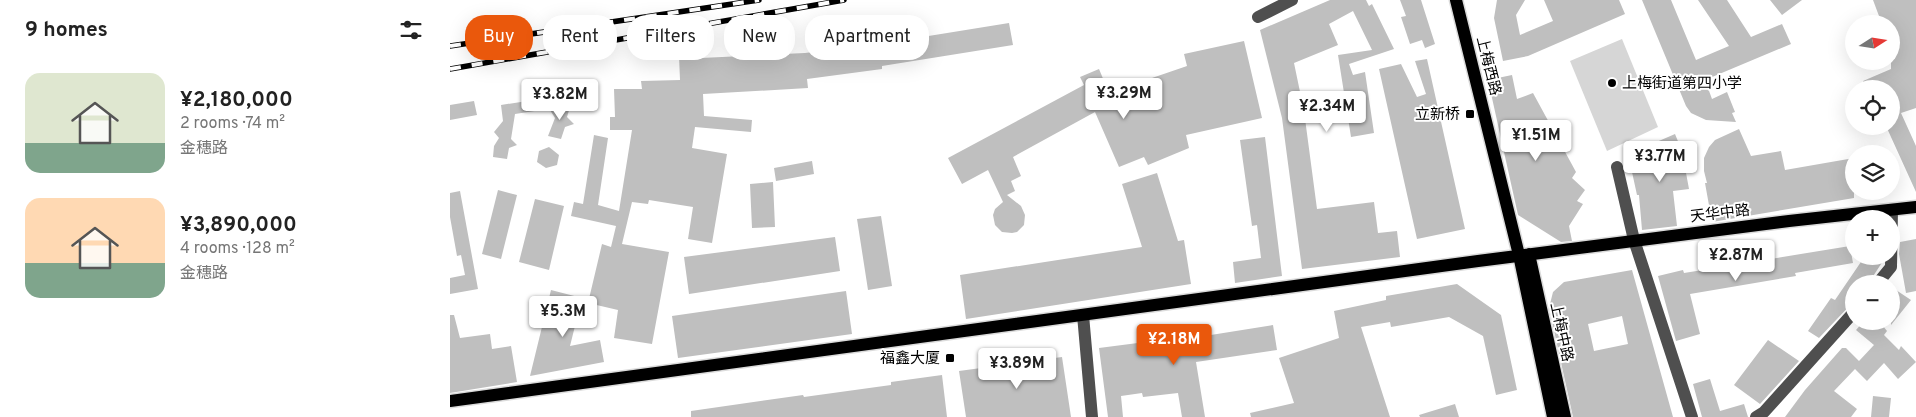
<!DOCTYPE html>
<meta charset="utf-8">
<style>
:root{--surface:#fff;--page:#f6f6f6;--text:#222;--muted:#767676;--accent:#ea580c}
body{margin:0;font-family:Overpass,"Noto Sans SC",sans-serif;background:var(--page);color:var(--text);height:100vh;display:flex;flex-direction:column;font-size:19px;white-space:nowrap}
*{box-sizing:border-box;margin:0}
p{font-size:16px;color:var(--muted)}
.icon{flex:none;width:28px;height:28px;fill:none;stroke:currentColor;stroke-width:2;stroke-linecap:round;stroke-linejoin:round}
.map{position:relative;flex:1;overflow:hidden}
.panel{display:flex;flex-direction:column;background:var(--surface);width:450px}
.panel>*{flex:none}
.guide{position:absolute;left:15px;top:15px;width:475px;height:45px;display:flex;gap:10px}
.needle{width:32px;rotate:78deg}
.buttons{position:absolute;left:1395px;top:15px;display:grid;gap:10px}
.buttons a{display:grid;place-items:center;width:55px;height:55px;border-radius:50%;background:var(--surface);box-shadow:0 5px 20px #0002;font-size:25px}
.price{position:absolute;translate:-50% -42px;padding:0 11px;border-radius:5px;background:#fff;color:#222;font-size:16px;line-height:32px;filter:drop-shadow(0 1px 2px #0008)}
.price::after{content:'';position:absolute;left:50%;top:30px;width:15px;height:11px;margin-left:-8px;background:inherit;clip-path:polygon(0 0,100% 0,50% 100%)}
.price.selected{background:var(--accent);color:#fff}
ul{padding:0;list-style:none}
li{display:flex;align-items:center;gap:15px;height:125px;padding:0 25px}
li span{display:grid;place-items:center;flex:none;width:140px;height:100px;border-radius:15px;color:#555}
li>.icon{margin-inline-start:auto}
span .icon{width:60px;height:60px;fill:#fffc;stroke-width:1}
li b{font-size:21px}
h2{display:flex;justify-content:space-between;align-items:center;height:60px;padding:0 25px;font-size:21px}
.tag{padding:0 18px;border-radius:20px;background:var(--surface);box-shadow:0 5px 20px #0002;font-size:18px;line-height:45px}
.tag.selected{background:var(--accent);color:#fff}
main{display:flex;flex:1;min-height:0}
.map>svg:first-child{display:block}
</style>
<main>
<section class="panel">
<h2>9 homes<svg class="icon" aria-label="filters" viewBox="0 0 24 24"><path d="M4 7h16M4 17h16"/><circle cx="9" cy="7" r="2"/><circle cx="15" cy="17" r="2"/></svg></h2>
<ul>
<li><span style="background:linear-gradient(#dfe7d0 70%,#7fa58c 0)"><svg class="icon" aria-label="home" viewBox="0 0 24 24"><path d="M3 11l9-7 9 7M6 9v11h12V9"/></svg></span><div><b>¥2,180,000</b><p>2 rooms · 74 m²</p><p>金穗路</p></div></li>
<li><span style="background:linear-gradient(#ffd9b3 65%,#7fa58c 0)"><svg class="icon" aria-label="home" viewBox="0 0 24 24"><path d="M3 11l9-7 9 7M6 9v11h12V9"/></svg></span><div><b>¥3,890,000</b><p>4 rooms · 128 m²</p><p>金穗路</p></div></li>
</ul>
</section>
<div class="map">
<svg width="1466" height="417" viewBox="0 0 1466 417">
<rect width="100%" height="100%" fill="#fff"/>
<path fill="#d6d6d6" d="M 1172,39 L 1208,127 L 1157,151 L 1120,61 Z"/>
<path fill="#bfbfbf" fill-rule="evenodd" d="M 880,0 L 916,0 L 919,6 L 922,4 L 944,49 L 899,64 L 903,75 L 915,72 L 924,133 L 901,137 L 888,55 L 922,50 L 903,11 L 879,24 L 888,45 L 844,63 L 854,111 L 867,209 L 924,202 L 928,233 L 947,231 L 950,257 L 852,269 L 832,118 L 810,30 Z
M 950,0 L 971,0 L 985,44 L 975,48 L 972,40 L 960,44 L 951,17 L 956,16 Z
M 1047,0 L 1075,0 L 1066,15 L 1070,35 L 1103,21 L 1094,0 L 1169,0 L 1175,14 L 1078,56 L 1053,61 L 1044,18 Z
M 1192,0 L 1221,0 L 1246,60 L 1279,46 L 1248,0 L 1277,0 L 1301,37 L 1332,24 L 1341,44 L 1255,80 L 1262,99 L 1277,92 L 1285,112 L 1282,113 L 1286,122 L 1256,120 L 1241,113 L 1236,106 Z
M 1320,0 L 1352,0 L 1332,15 Z
M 1423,0 L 1466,0 L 1466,108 L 1451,113 L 1466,146 L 1466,192 L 1436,126 L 1441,126 L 1441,89 L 1416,89 L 1413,81 L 1441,69 L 1441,59 L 1445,59 L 1441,49 L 1441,24 L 1432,24 Z
M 559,23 L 563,45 L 432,66 L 432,69 L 357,79 L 358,88 L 253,94 L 254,116 L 302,120 L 301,132 L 245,127 L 242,148 L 277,154 L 262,243 L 238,239 L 243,207 L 199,200 L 198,204 L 182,202 L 172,244 L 219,252 L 202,344 L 164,338 L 168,310 L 138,303 L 152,244 L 161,247 L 166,226 L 121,216 L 124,202 L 133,204 L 144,135 L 158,138 L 148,205 L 169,211 L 182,130 L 160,130 L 160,117 L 165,117 L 164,89 L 192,89 L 191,81 L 230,80 L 229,56 L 251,55 L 251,58 L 355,53 L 429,44 Z
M 794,41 L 812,118 L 736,135 L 739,148 L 698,165 L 694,157 L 669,167 L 645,112 L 563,157 L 571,176 L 561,181 L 565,191 L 557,195 L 571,206 L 575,215 L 574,225 L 567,232 L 562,233 L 552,232 L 545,225 L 543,215 L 545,209 L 553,202 L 538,170 L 512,184 L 498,158 L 634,85 L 630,77 L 649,69 L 662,100 L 703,84 L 702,78 L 737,66 L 734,54 Z
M 977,59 L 1015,229 L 967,239 L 929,69 L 951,64 L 967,97 L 976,94 L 965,61 Z
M 1062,75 L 1067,99 L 1083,93 L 1126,172 L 1122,178 L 1135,190 L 1127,201 L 1133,204 L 1119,226 L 1122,241 L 1111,242 L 1068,215 L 1038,80 Z
M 90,99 L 91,110 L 65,114 L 61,139 L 67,145 L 59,148 L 57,159 L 43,157 L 44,146 L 49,138 L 44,132 L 53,121 L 51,105 Z
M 24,101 L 27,115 L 0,120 L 0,105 Z
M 107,103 L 120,107 L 117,117 L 124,124 L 115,127 L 111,139 L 98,136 L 105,118 L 100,110 Z
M 1289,129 L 1301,156 L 1331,151 L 1335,170 L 1404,158 L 1404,198 L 1262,222 L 1255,183 L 1257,183 L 1254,171 L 1254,158 L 1259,147 L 1265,140 Z
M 1225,134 L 1236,161 L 1234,162 L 1239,189 L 1223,191 L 1227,226 L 1192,230 L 1189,195 L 1187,195 L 1182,172 L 1196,167 L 1188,150 Z
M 815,137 L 832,276 L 785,283 L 783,262 L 811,258 L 807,225 L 802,226 L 790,140 Z
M 99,147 L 109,155 L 107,165 L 96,168 L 87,162 L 89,151 Z
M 362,161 L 364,174 L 326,181 L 324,168 Z
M 707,173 L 728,241 L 734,240 L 741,284 L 516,319 L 510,275 L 692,247 L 672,184 Z
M 323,182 L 325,227 L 302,228 L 300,184 Z
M 48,190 L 67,195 L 51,259 L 32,254 Z
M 10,191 L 28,289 L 0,294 L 0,278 L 15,275 L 11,255 L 7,256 L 0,217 L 0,193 Z
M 85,199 L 114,206 L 99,270 L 69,262 Z
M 431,216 L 442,286 L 418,290 L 407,219 Z
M 385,237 L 390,271 L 239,294 L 234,257 Z
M 1466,239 L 1466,291 L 1456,293 L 1449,254 L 1450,242 Z
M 1400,246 L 1403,263 L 1345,273 L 1346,276 L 1240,294 L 1250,334 L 1226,341 L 1208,276 L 1233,270 L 1234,273 Z
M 1415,256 L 1433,256 L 1433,261 L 1418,284 L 1404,284 L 1404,301 L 1369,338 L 1358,331 L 1381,298 L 1385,300 Z
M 1182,270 L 1223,417 L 1123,417 L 1099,308 L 1103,292 L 1114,282 ZM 1172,316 L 1178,344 L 1144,351 L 1138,324 Z
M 1007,284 L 1051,315 L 1067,390 L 1046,395 L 1033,336 L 999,317 L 941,327 L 940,322 L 911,327 L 940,417 L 801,417 L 800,413 L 844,403 L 829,358 L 889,338 L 884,311 L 936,300 L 936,296 Z
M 101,290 L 132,298 L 120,346 L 150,340 L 154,362 L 80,376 Z
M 1446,290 L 1461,300 L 1441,325 L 1441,298 Z
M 396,291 L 402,334 L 228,358 L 222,316 Z
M 0,315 L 4,315 L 10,338 L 40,334 L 42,349 L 61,346 L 67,382 L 0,393 Z
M 1414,321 L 1429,321 L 1437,331 L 1434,335 L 1449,350 L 1451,346 L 1466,362 L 1448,379 L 1434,363 L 1417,381 L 1405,369 L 1384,391 L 1407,409 L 1401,417 L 1335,417 L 1355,390 L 1392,348 L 1396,348 L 1409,361 L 1424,345 L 1406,330 Z
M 823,325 L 827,350 L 746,362 L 755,417 L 732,417 L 728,393 L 693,397 L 692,393 L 671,396 L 673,417 L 658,417 L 649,348 L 742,336 L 742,338 Z
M 1318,340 L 1349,361 L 1310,404 L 1284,385 Z
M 612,357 L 621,417 L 516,417 L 509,371 Z
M 492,375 L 497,417 L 241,417 L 241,411 L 353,395 L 354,397 L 441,385 L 441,382 Z
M 1260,379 L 1270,411 L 1294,404 L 1298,417 L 1252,417 L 1243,384 Z
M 1423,396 L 1441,398 L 1439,417 L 1421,417 Z
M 1005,404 L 1009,417 L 970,417 L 969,415 Z"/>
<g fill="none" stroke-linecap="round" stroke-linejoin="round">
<defs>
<path id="major" d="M 1006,0 L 1069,255 L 1103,417
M 1079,254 L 1115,417
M 0,401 L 1028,261 L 1339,221 L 1466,207"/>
</defs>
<use href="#major" stroke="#dbdbdb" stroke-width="15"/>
<path stroke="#4f4f4f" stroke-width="12" d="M 808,17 L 842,0
M 1167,167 L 1184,240 L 1242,417
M 1427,284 L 1441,267 L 1442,210
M 633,315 L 642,417
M 1306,417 L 1314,412 L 1404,312"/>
<use href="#major" stroke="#000" stroke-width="12"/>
<defs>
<path id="rail" d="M 0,46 L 309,0
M 0,69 L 394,0"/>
</defs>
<use href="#rail" stroke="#000" stroke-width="5.5"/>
<use href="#rail" stroke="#fff" stroke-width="4" stroke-dasharray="11" stroke-linecap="butt"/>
</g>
<g fill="#000" stroke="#fff" stroke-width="2">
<circle cx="1162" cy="83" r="5"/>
<rect x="1015" y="109" width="10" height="10" rx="2.5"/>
<rect x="495" y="353" width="10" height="10" rx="2.5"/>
</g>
<g text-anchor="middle" stroke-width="4" stroke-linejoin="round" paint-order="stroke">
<g font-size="15" fill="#000" stroke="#fff">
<text transform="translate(1039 66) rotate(76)" y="5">上梅西路</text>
<text transform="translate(1270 213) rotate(-7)" y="5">天华中路</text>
<text transform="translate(1112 332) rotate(78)" y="5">上梅中路</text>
</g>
<g font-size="15" fill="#000" stroke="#fff" text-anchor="end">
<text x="1172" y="88" text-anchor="start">上梅街道第四小学</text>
<text x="1010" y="119">立新桥</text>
<text x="490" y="363">福鑫大厦</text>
</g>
</g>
</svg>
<div class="buttons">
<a><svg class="needle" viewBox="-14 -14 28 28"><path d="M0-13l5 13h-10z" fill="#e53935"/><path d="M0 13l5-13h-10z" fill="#767676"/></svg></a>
<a><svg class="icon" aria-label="locate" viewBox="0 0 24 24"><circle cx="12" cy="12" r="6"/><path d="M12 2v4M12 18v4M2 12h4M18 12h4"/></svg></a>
<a><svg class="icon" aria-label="layers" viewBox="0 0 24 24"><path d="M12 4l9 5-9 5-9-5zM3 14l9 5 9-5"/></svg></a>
<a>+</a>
<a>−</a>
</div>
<b class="price" style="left:674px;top:120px">¥3.29M</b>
<b class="price" style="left:110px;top:121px">¥3.82M</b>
<b class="price" style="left:877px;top:133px">¥2.34M</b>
<b class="price" style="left:1086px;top:162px">¥1.51M</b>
<b class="price" style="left:1210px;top:183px">¥3.77M</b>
<b class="price" style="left:1286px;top:282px">¥2.87M</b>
<b class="price" style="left:113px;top:338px">¥5.3M</b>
<b class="price selected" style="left:724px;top:366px">¥2.18M</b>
<b class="price" style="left:567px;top:390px">¥3.89M</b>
<div class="guide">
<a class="tag selected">Buy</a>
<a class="tag">Rent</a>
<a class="tag">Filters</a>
<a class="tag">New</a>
<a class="tag">Apartment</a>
</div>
</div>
</main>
